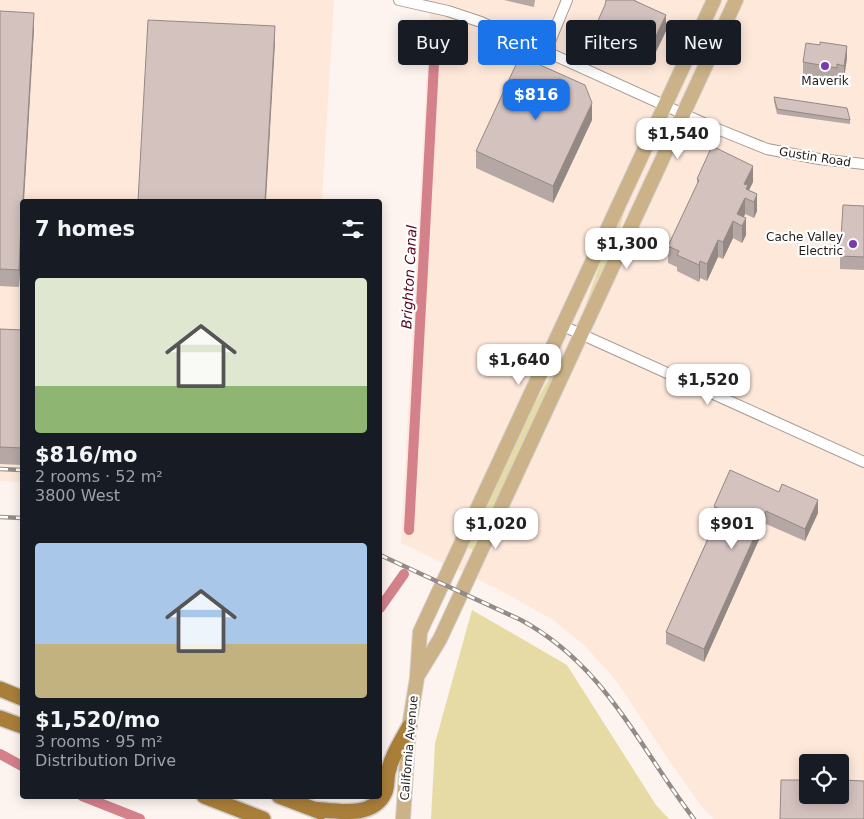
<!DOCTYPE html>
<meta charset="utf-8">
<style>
:root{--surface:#171b24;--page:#242831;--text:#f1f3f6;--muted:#9ea1a6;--accent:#1a73e8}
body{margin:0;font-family:"DejaVu Sans",sans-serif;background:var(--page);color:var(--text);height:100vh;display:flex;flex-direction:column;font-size:19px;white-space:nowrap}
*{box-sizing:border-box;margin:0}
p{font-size:16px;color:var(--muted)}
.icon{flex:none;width:28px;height:28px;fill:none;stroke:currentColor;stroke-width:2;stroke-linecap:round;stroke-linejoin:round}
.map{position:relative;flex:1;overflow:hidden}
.sheet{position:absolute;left:20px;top:199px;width:362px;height:600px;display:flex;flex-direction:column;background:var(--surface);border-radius:5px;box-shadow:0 2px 12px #0003}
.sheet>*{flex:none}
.hud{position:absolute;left:398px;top:20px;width:391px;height:45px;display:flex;gap:10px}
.buttons{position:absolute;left:799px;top:754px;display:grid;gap:10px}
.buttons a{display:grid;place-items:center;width:50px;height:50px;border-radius:5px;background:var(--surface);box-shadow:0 2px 12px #0003;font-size:25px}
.price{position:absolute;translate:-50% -42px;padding:0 11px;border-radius:10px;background:#fff;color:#222;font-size:16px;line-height:32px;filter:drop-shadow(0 1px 2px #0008)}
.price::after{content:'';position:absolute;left:50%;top:30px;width:15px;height:11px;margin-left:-8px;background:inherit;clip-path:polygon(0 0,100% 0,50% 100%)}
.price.active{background:var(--accent);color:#fff}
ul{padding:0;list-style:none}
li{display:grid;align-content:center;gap:10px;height:265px;padding:0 15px}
li span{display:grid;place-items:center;height:155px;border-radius:5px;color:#555}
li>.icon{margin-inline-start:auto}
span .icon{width:90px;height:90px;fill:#fffc;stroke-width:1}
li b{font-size:21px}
h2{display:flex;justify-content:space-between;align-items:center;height:60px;padding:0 15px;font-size:21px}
.pill{padding:0 18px;border-radius:5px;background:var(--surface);box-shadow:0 2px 12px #0003;font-size:18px;line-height:45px}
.pill.active{background:var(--accent);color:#fff}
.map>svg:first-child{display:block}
</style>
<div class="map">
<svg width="864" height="819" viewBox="0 0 864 819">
<rect width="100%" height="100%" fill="#fdf4ef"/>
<path fill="#fee8da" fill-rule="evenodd" d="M 0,0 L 334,0 L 322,201 L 22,201 L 22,482 L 0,481 Z
M 431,0 L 864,0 L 864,819 L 714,819 L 701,806 L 670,762 L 617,682 L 585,646 L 553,620 L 502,591 L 401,543 ZM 808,762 L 840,762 L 840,795 L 808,795 Z"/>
<path fill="#e6dba4" d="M 626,206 L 615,243 L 584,310 L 603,255 Z
M 563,356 L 473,550 L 467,547 L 532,408 Z
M 472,610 L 567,665 L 656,805 L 669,819 L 431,819 L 435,743 Z"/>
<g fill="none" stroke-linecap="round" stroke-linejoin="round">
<path stroke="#d4818c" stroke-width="10" d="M 409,530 L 436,26
M 380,608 L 404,574
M 0,754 L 22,766
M 82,796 L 140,819"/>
<defs>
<path id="minor" d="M 399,0 L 448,11 L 481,22 L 710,126 L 767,149 L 819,159 L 864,164
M 546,51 L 567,0
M 563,326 L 864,462"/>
<path id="major" d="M 418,675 L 440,639 L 736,0
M 403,819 L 409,727 L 417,678 L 420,632 L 714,0"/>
<path id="highway" d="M 0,689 L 22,698
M 0,718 L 22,726
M 204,796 L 263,819
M 279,796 L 321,812
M 313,809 C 338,811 373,819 385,792 C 388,784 386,776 389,769 C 392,755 402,740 409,727"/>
</defs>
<use href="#minor" stroke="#a89b92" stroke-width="12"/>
<use href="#major" stroke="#d3d2d1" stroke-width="16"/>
<use href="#highway" stroke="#d3d2d1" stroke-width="18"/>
<use href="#minor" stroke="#fff" stroke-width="10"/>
<use href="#major" stroke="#cbb288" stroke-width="14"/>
<use href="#highway" stroke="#a97e39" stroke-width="15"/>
<defs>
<path id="rail" d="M 0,469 L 22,470
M 0,517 L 22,518
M 380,555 L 521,620 C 606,666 638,746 694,819"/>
</defs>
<use href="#rail" stroke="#928b87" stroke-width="4.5"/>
<use href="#rail" stroke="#fff" stroke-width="2.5" stroke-dasharray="8" stroke-linecap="butt"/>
</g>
<path fill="#b5a7a3" d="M 504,0 L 535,0 L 534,7 Z
M 636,0 L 636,1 L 666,31 L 651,62 L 614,46 L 612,50 L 596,42 L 596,25 Z
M 0,11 L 34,29 L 22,201 L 22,231 L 19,287 L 0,286 Z
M 847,58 L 844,78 L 837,77 L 837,80 L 803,75 L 803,62 Z
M 774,97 L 850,120 L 850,124 L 777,114 L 774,101 Z
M 592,120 L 553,203 L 476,168 L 476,151 Z
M 697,179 L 753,182 L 749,190 L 757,194 L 757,211 L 754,218 L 745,214 L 744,217 L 746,235 L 742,243 L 733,238 L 723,259 L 718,257 L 707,281 L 700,278 L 699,282 L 677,271 L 677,267 L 668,263 L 668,246 L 697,186 Z
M 864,206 L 864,270 L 840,269 L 840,256 Z
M 0,329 L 22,330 L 22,465 L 0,464 Z
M 714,506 L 818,513 L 805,541 L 766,524 L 704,662 L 666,644 L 666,632 L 716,520 L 714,519 Z"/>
<path fill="#948885" d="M 34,13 L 34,29 L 24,201 L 23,201 Z
M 666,15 L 666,31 L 651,62 L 651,46 Z
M 275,26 L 275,43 L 266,201 L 265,201 Z
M 614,29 L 614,46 L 612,50 L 612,34 Z
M 847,46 L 847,58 L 844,78 L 844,66 Z
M 592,103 L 592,120 L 553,203 L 553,186 Z
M 753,166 L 753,182 L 745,198 L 745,214 L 740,225 L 737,214 L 744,184 Z
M 757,194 L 757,211 L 754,218 L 754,202 Z
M 22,214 L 22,231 L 19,287 L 19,270 Z
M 746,218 L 746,235 L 742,243 L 742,226 Z
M 733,221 L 733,238 L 723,259 L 723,242 Z
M 718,240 L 718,257 L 707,281 L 707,264 Z
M 700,261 L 700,278 L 699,282 L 699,265 Z
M 818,500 L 818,513 L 805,541 L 805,529 Z
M 766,511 L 766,524 L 704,662 L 704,649 Z"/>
<path fill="#d3c2be" stroke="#948885" d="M 606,0 L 633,0 L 666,15 L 651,46 L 614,29 L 612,34 L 596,25 L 605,5 Z
M 0,11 L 34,13 L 23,201 L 22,201 L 19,270 L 0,269 Z
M 148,20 L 275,26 L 265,201 L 138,201 Z
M 820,42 L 847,46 L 844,66 L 837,64 L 837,68 L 803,62 L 806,43 L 820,45 Z
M 520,56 L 585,85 L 592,103 L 553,186 L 476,151 Z
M 774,97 L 847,108 L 850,120 L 777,109 Z
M 712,146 L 753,166 L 744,184 L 748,185 L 746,189 L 757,194 L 754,202 L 745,198 L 737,214 L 746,218 L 742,226 L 733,221 L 723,242 L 718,240 L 707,264 L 700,261 L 699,265 L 677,255 L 679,251 L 668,246 L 699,180 L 697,179 Z
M 843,205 L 864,206 L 864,257 L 840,256 Z
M 0,329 L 22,330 L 22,448 L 0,447 Z
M 730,470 L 779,492 L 782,484 L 818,500 L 805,529 L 766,511 L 704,649 L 666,632 L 721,510 L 714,506 Z
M 781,780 L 808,780 L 808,795 L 840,795 L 840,780 L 864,781 L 864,819 L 780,819 Z"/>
<g fill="#7a3aaf" stroke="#fff" stroke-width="2">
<circle cx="825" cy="66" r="5"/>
<circle cx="853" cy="244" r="5"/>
</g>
<g text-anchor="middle" stroke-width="4.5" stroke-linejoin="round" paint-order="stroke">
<g font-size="12" fill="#211c19" stroke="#fff">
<text x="825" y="85">Maverik</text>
<text x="843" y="241" text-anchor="end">Cache Valley<tspan x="843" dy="14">Electric</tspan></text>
</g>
<g font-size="12" fill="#211c19" stroke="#fff">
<text transform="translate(815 157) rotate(9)" y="4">Gustin Road</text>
<text transform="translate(409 748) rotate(-85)" y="4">California Avenue</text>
</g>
<g font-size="14" font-style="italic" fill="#54071e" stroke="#fff">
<text transform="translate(409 277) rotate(-87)" y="5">Brighton Canal</text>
</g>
</g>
</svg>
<div class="buttons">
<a><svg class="icon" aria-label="locate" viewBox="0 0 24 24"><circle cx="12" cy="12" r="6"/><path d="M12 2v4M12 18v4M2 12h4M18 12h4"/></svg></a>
</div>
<b class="price active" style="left:536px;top:121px">$816</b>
<b class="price" style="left:678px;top:160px">$1,540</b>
<b class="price" style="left:627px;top:270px">$1,300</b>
<b class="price" style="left:519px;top:386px">$1,640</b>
<b class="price" style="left:708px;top:406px">$1,520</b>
<b class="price" style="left:496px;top:550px">$1,020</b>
<b class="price" style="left:732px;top:550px">$901</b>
<div class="hud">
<a class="pill">Buy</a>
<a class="pill active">Rent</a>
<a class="pill">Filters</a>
<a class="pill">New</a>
</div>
<section class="sheet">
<h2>7 homes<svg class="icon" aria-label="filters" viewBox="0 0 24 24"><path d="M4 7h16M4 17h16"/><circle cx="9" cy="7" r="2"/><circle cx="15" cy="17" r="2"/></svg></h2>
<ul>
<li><span style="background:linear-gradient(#dfe7d0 70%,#8fb573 0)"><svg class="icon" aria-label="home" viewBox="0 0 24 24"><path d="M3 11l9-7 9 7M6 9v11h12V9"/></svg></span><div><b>$816/mo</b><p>2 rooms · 52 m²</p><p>3800 West</p></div></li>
<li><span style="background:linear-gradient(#a9c7e8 65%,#c2b280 0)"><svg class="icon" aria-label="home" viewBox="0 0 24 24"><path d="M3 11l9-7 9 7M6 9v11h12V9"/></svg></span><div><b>$1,520/mo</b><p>3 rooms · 95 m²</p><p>Distribution Drive</p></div></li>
</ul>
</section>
</div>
